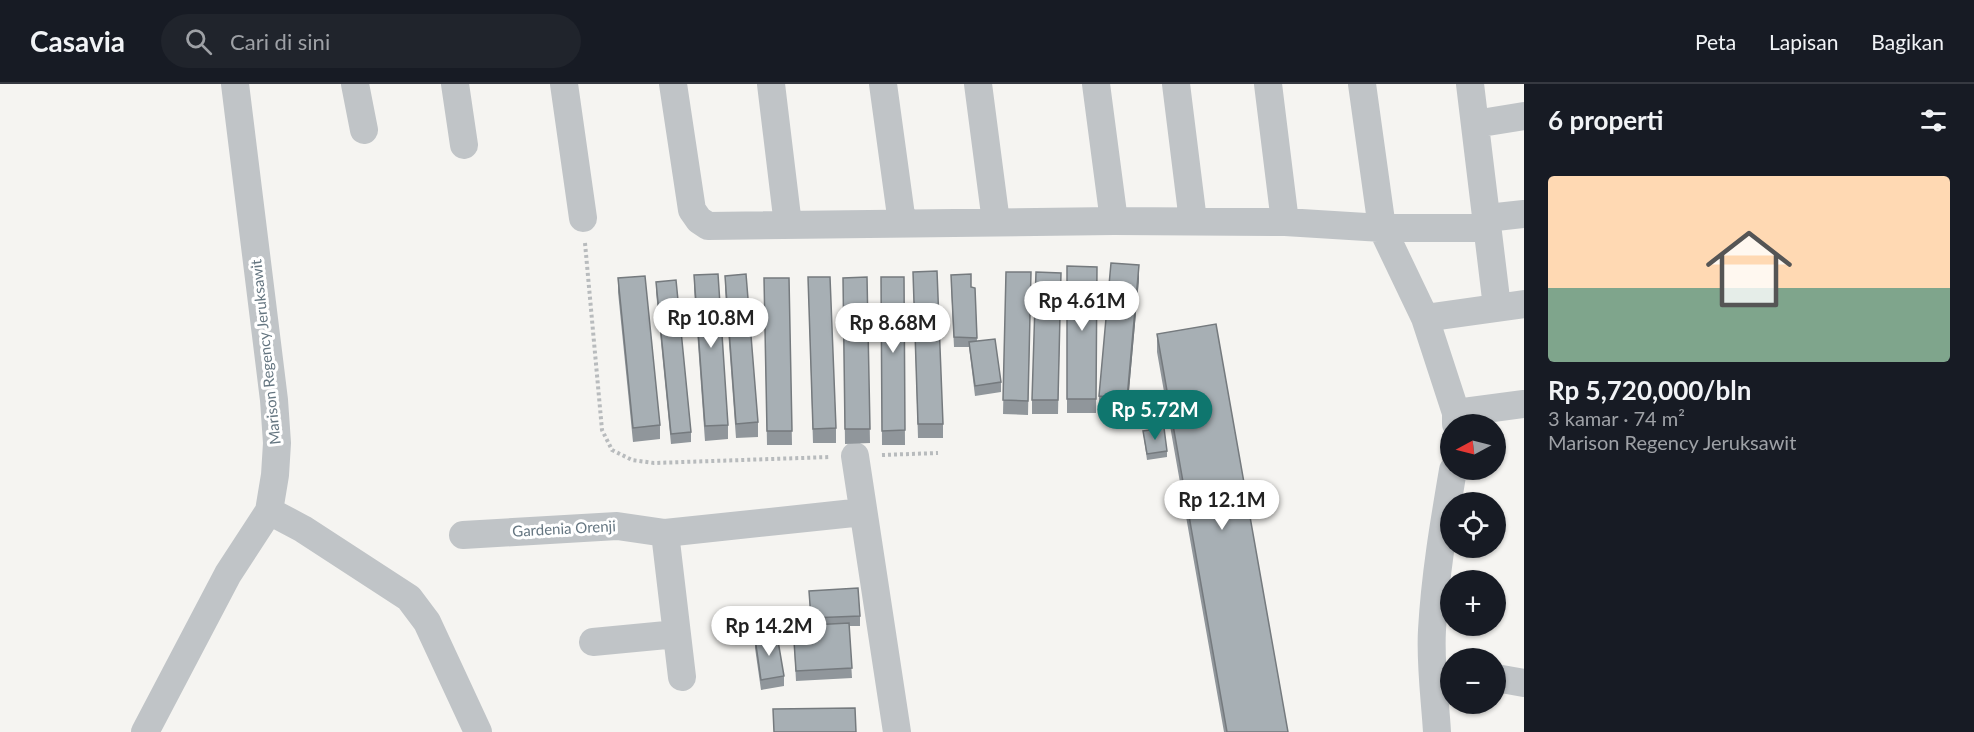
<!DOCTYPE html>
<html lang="id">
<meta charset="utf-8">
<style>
:root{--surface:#171b24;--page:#20242c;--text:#f1f3f6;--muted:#9ea1a6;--line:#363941;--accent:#0f766e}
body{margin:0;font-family:Lato,sans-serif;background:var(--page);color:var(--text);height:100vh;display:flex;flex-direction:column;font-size:22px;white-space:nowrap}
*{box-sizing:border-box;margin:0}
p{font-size:20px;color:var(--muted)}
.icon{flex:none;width:33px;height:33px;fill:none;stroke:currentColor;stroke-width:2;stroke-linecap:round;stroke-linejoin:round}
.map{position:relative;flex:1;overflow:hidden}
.panel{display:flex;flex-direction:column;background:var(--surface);width:450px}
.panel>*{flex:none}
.needle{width:39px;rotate:263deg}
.buttons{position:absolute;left:1440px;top:330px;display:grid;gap:12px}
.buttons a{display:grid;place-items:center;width:66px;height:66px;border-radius:50%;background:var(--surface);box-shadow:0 2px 4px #0004;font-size:30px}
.price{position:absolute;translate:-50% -51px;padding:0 14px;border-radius:21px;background:#fff;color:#222;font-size:20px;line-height:39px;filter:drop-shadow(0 2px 3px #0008)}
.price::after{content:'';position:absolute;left:50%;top:36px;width:18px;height:14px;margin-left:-9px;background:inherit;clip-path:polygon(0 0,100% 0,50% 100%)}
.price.selected{background:var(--accent);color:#fff}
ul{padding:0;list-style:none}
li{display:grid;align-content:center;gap:12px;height:318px;padding:0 24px}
li span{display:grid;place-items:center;height:186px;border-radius:6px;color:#555}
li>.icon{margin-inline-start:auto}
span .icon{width:108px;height:108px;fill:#fffc;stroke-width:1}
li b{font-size:26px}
h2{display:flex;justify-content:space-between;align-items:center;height:72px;padding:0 24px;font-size:26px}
header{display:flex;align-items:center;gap:36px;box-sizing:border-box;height:84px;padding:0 30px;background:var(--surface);border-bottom:2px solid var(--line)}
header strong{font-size:28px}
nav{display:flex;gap:33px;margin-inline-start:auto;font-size:21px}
.search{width:420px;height:54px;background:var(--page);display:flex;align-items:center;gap:15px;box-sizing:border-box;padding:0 21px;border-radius:33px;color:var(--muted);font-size:22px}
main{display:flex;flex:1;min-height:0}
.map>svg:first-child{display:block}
</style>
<header>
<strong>Casavia</strong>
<div class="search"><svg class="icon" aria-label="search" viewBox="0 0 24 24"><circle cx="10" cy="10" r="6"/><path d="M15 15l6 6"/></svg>Cari di sini</div>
<nav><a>Peta</a><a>Lapisan</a><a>Bagikan</a></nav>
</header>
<main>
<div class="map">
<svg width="1524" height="648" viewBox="0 0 1524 648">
<rect width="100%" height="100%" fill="#f5f4f1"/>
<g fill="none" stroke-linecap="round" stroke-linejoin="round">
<path stroke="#b8bbbd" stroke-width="4" stroke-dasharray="3 3" stroke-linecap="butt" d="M 585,159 L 602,346 L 612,366 L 632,376 L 654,379 L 830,373
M 882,371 L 938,369"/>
<path stroke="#c0c4c7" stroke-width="28" d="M 355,0 L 364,46
M 455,0 L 464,61
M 564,0 L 583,134
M 673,0 L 692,126 L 699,136 L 708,142 L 1114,137 L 1285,138 L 1382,144 L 1488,144
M 771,0 L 788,141
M 883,0 L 902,139
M 978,0 L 996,138
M 1096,0 L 1114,137
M 1176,0 L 1193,137
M 1268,0 L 1285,138
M 1362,0 L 1382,144 L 1425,234 L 1456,329 L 1456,340
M 1470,0 L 1497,223
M 1475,40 L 1524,32
M 1487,134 L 1524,130
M 1425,234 L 1524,220
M 1456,329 L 1524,320
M 855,372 L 897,648
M 269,427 L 303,445 L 409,514 L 427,538 L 478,648
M 665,449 L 682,593
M 463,451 L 617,442 L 665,449 L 863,428
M 593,558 L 677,550
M 1496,594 L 1524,599
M 145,648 L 228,490 L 269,427 L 275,391 L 277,359 L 274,316 L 235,0
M 1437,648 C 1435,614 1430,580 1432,546 C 1435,492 1444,439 1453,386"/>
</g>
<path fill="#90969b" d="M 1067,182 L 1097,183 L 1096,329 L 1067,329 Z
M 913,188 L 943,340 L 943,354 L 918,354 Z
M 1006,188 L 1031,188 L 1028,331 L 1003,330 Z
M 1061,189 L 1058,330 L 1032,330 L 1032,316 Z
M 694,191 L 728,341 L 728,355 L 705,357 L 694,205 Z
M 725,192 L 758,338 L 758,353 L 736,354 L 725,206 Z
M 808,193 L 836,344 L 836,359 L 813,359 Z
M 867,193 L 870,359 L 845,360 L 843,194 Z
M 881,193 L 904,193 L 905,361 L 882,361 Z
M 618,194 L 660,341 L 660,355 L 633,358 L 618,208 Z
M 764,194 L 789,194 L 792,361 L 767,361 Z
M 1139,195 L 1127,329 L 1099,327 L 1099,312 Z
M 656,198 L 691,348 L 691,358 L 671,360 L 656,208 Z
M 951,201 L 975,204 L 977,257 L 1001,298 L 1001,308 L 975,312 L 969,263 L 954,263 Z
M 1157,250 L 1288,648 L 1224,648 L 1157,268 Z
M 1143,347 L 1167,367 L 1167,373 L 1147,376 Z
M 809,507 L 860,532 L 860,542 L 849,542 L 852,594 L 796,597 L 793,542 L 811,541 Z
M 755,554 L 784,592 L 784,602 L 761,606 L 755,564 Z"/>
<path fill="#757a7e" d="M 1139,181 L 1139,195 L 1127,329 L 1127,315 Z"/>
<path fill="#a7afb4" stroke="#757a7e" stroke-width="1.5" d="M 1111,179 L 1139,181 L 1127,315 L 1099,312 Z
M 1067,182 L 1097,183 L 1096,315 L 1067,315 Z
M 937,187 L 943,340 L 918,340 L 913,188 Z
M 1006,188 L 1031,188 L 1028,317 L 1003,316 Z
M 1036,188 L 1061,189 L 1058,316 L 1032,316 Z
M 718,190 L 728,341 L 705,342 L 694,191 Z
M 746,190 L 758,338 L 736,340 L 725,192 Z
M 971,190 L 971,203 L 975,204 L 977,254 L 954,253 L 951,191 Z
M 645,192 L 660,341 L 633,344 L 618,194 Z
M 808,193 L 830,193 L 836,344 L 813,345 Z
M 867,193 L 870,345 L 845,345 L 843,194 Z
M 881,193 L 904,193 L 905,346 L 882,347 Z
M 764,194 L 789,194 L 792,347 L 767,347 Z
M 676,196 L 691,348 L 671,350 L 656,198 Z
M 1216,240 L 1288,648 L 1227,648 L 1157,250 Z
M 995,255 L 1001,298 L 975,302 L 969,258 Z
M 1164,344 L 1167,367 L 1147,370 L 1143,347 Z
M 858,504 L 860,532 L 811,534 L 809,507 Z
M 849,539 L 852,584 L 796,587 L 793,542 Z
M 777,551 L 784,592 L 761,596 L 755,554 Z
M 855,624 L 856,648 L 774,648 L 773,625 Z"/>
<g text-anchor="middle" stroke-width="6" stroke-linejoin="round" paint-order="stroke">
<g font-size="15" fill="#657681" stroke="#fff">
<text transform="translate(266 268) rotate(-96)" y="5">Marison Regency Jeruksawit</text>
<text transform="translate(564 445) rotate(-3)" y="5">Gardenia Orenji</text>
</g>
</g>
</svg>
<div class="buttons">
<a><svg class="needle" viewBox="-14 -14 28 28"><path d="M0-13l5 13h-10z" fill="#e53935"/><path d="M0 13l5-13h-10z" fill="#9ea1a6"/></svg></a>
<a><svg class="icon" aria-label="locate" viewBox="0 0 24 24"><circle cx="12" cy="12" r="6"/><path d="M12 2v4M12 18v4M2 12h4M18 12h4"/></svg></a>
<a>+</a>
<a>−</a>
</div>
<b class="price" style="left:1082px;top:248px">Rp 4.61M</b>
<b class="price" style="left:711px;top:265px">Rp 10.8M</b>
<b class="price" style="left:893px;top:270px">Rp 8.68M</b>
<b class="price selected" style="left:1155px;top:357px">Rp 5.72M</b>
<b class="price" style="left:1222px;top:447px">Rp 12.1M</b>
<b class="price" style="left:769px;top:573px">Rp 14.2M</b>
</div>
<section class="panel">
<h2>6 properti<svg class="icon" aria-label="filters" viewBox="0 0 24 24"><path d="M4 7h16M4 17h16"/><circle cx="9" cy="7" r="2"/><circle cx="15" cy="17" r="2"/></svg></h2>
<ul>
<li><span style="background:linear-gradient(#ffd9b3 60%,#7fa58c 0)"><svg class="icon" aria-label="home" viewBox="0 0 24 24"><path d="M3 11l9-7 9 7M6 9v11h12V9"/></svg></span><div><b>Rp 5,720,000/bln</b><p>3 kamar · 74 m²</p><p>Marison Regency Jeruksawit</p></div></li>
</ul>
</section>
</main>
